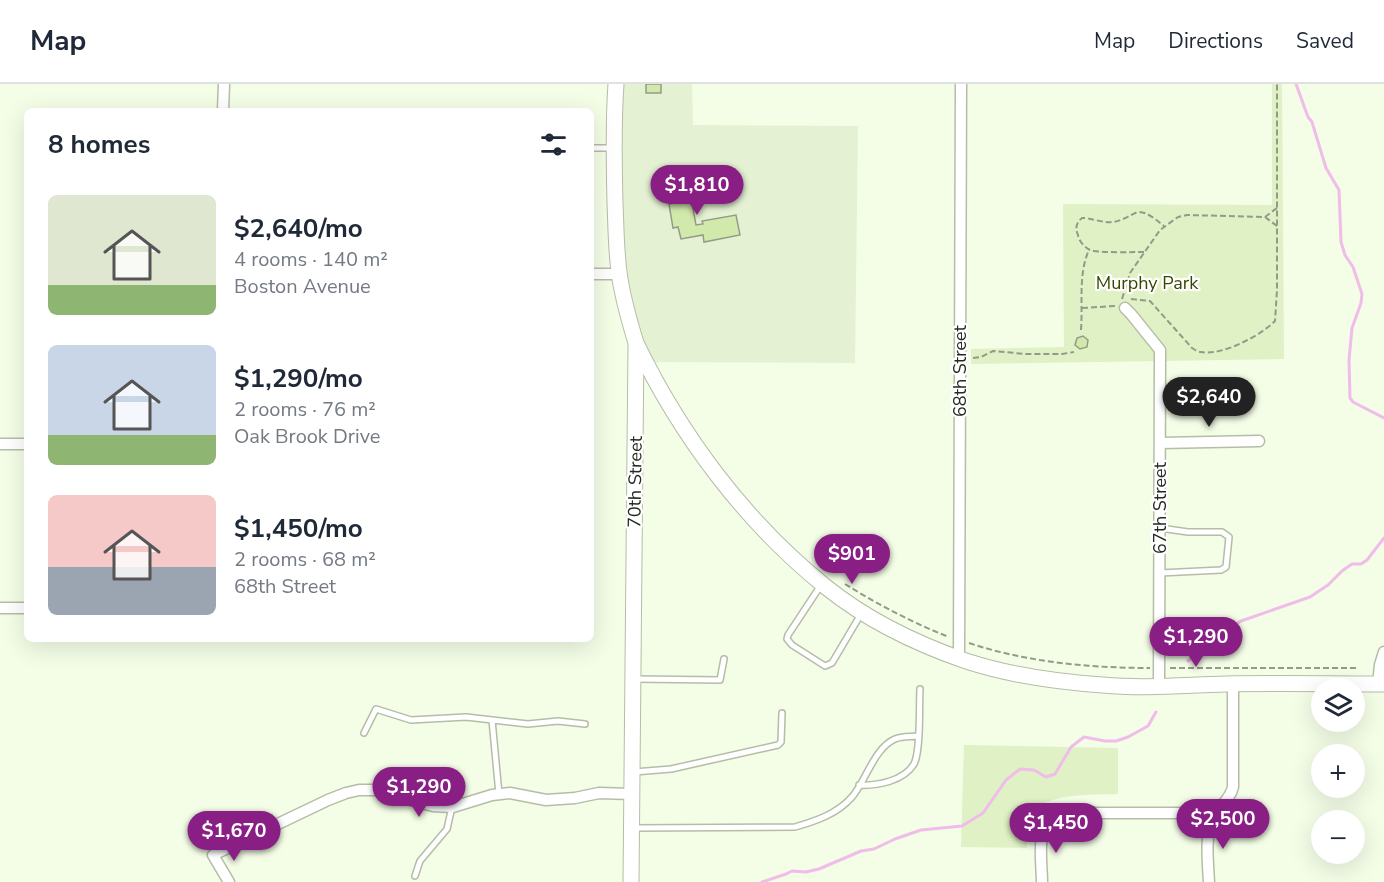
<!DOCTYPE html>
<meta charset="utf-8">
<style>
:root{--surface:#fff;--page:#f6f6f7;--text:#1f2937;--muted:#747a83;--line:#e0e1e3;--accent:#891f85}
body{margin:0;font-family:"Nunito Sans",sans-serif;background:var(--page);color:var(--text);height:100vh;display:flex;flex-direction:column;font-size:22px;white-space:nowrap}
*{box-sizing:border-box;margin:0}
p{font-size:20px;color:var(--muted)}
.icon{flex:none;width:33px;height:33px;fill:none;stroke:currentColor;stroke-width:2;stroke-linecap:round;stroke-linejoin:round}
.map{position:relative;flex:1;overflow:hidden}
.side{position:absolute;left:24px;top:24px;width:570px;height:534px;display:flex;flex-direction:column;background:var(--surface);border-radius:9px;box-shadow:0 6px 24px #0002}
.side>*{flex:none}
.fabs{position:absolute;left:1311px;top:594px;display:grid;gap:12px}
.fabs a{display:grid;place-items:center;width:54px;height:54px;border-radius:50%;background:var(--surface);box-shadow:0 6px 24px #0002;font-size:30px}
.price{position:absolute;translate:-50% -51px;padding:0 14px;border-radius:21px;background:var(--accent);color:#fff;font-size:20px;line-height:39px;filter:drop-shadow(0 2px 3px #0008)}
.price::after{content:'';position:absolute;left:50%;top:36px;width:18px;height:14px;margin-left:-9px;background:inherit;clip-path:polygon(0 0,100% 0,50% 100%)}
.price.on{background:#222;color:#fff}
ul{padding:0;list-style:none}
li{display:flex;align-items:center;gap:18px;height:150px;padding:0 24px}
li span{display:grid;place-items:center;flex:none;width:168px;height:120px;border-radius:9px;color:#555}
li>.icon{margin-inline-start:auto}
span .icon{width:72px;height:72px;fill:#fffc;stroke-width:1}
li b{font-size:26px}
h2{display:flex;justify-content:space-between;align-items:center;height:72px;padding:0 24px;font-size:26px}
header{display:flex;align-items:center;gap:36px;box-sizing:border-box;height:84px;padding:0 30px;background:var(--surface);border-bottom:2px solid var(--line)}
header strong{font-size:28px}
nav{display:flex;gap:33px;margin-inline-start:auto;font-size:21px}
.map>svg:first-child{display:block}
</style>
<header>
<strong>Map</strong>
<nav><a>Map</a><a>Directions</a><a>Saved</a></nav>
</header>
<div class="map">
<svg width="1384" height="798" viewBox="0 0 1384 798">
<rect width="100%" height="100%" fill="#f4fde6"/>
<path fill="#e5f1d3" d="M 616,0 L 692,0 L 693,41 L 858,42 L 855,279 L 645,278 L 627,228 Z"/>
<path fill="#e0f1c5" d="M 1272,0 L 1282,0 L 1284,275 L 971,280 L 971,265 L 1064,263 L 1063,120 L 1272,121 Z
M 964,661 L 1118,664 L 1118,710 C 1097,711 1034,708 1028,736 C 1026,744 1027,755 1027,764 L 961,763 Z"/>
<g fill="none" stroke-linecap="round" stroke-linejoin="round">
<path stroke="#f0bcea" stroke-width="3" d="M 1296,0 L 1308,33 L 1312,38 L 1326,84 L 1339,106 L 1341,158 L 1345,171 L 1353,183 L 1362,210 L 1361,219 L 1352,244 L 1349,276 L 1350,314 L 1353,318 L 1384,334
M 1188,577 L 1222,552 L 1231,543 L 1241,537 L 1310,513 L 1328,501 L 1342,487 L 1352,480 L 1361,480 L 1367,476 L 1384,454
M 762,798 L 786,790 L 792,787 L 806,788 L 819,785 L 861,767 L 874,765 L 895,755 L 921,746 L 962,742 L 983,729 L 1006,696 L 1020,685 L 1034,686 L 1046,693 L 1055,690 L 1071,663 L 1084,653 L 1105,657 L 1116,657 L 1128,653 L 1148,642 L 1156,628"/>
</g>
<path fill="#d2e9ac" stroke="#949c87" stroke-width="1.5" d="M 646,0 L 661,0 L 661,9 L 646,9 Z
M 687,91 L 688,97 L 694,95 L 694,101 L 689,103 L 696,141 L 703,140 L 702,137 L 736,131 L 740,151 L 704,158 L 703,151 L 681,155 L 678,143 L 673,144 L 669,120 L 675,119 L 670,95 Z
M 1083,252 L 1088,256 L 1087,263 L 1080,265 L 1075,261 L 1077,254 Z"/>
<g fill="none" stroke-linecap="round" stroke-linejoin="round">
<defs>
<path id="lane" d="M 591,64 L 613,64
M 1160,444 L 1188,448 L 1222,448 L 1229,453 L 1226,483 L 1221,486 L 1160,489
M 821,501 L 788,551 L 787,555 L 792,561 L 825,582 L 832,579 L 861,530
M 634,595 L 720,596 L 724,575
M 492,636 L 499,710
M 364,649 L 376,625 L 411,636 L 466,633 L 528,640 L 558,637 L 585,640
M 634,688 L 671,685 L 778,661 L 781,658 L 782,629
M 859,701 C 877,702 904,697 914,680 C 921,667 919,622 920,605
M 633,744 L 795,743 C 816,737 837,730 852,713 C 866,697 874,664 895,655 C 902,652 911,653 918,652
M 415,792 L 420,777 L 447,745 L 452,723"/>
<path id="street" d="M 223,27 L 224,0
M 591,190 L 619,190
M 1125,224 L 1131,230 L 1160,266 L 1159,601
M 1160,359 L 1259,357
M 0,360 L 27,360
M 0,524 L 27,524
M 959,574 L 961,0
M 1378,600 L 1380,581 L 1384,568
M 229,798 L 213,771 L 328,716 L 346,709 L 359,706 L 377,706 L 393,709 L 403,714 L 433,722 L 453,723 L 492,711 L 510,709 L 546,716 L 575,714 L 599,709 L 631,710
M 1042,798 C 1042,781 1036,745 1051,735 C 1058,730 1066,729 1074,729 L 1215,729
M 1209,798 C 1208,780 1205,752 1212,735 C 1217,723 1230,717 1233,703 L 1233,600"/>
<path id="secondary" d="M 616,0 C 613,40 614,79 615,119 C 616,142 616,165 619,188 C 622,212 629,236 636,259 L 631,798
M 636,259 C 681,352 745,438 826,503 C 867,536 917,560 966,577 C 1009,591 1058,598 1103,601 C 1144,605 1185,601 1226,600 C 1278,599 1331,600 1384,600"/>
</defs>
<use href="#lane" stroke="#b5bda8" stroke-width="8"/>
<use href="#street" stroke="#b5bda8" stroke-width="13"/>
<use href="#secondary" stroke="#b5bda8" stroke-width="17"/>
<path stroke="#939a89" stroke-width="2" stroke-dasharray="6 3" stroke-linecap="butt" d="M 1265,133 L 1277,142
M 1144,168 C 1134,168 1097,169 1090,166 C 1084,163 1079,157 1078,151 C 1075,144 1076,139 1082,134 L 1085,134 C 1112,139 1111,142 1137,128 C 1147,127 1156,136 1164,142
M 1122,215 L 1130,189 L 1160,146 L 1178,133 L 1187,131 L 1265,133 L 1277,124
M 1131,215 L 1150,217 L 1192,264 C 1195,266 1198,268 1201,268 C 1222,272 1260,252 1275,237 L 1277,206 L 1277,0
M 1082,224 L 1115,222
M 1081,246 C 1083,219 1078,190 1089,166
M 973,274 L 981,273 L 993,267 L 1026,270 L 1062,270 L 1074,268
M 845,500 C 877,520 913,539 949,553
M 969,559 C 1026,578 1089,584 1150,584
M 1170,584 L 1356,584 L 1356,587"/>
<use href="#lane" stroke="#fff" stroke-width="5"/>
<use href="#street" stroke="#fff" stroke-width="10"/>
<use href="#secondary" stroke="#fff" stroke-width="15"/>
</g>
<g text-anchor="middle" stroke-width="4.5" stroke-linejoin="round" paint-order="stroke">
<g font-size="18" fill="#354701" stroke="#fff">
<text x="1147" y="205">Murphy Park</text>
</g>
<g font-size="18" fill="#252920" stroke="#fff">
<text transform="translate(960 287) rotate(-90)" y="6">68th Street</text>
<text transform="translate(635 398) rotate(-89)" y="6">70th Street</text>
<text transform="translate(1160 424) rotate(-90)" y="6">67th Street</text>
</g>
</g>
</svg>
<div class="fabs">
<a><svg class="icon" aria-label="layers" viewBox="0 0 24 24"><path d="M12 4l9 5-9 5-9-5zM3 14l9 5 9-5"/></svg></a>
<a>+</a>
<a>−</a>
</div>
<b class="price" style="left:697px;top:132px">$1,810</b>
<b class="price on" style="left:1209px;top:344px">$2,640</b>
<b class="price" style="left:852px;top:501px">$901</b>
<b class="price" style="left:1196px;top:584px">$1,290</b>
<b class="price" style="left:419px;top:734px">$1,290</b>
<b class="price" style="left:1223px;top:766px">$2,500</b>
<b class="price" style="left:1056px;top:770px">$1,450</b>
<b class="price" style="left:234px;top:778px">$1,670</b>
<section class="side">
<h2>8 homes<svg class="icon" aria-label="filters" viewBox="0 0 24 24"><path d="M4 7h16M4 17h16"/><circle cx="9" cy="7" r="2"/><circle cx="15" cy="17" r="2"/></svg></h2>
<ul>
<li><span style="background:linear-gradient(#dfe7d0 75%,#8fb573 0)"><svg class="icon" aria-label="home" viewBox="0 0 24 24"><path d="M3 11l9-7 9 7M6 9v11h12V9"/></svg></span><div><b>$2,640/mo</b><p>4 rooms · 140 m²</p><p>Boston Avenue</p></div></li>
<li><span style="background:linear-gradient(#c9d6e8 75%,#8fb573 0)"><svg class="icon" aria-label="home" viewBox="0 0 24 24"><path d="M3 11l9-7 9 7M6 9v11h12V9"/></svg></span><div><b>$1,290/mo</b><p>2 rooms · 76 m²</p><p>Oak Brook Drive</p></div></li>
<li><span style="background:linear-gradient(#f6c9c9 60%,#9aa5b1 0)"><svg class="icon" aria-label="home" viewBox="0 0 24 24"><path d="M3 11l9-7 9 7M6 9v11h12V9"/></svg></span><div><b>$1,450/mo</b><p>2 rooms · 68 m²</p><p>68th Street</p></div></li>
</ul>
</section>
</div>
